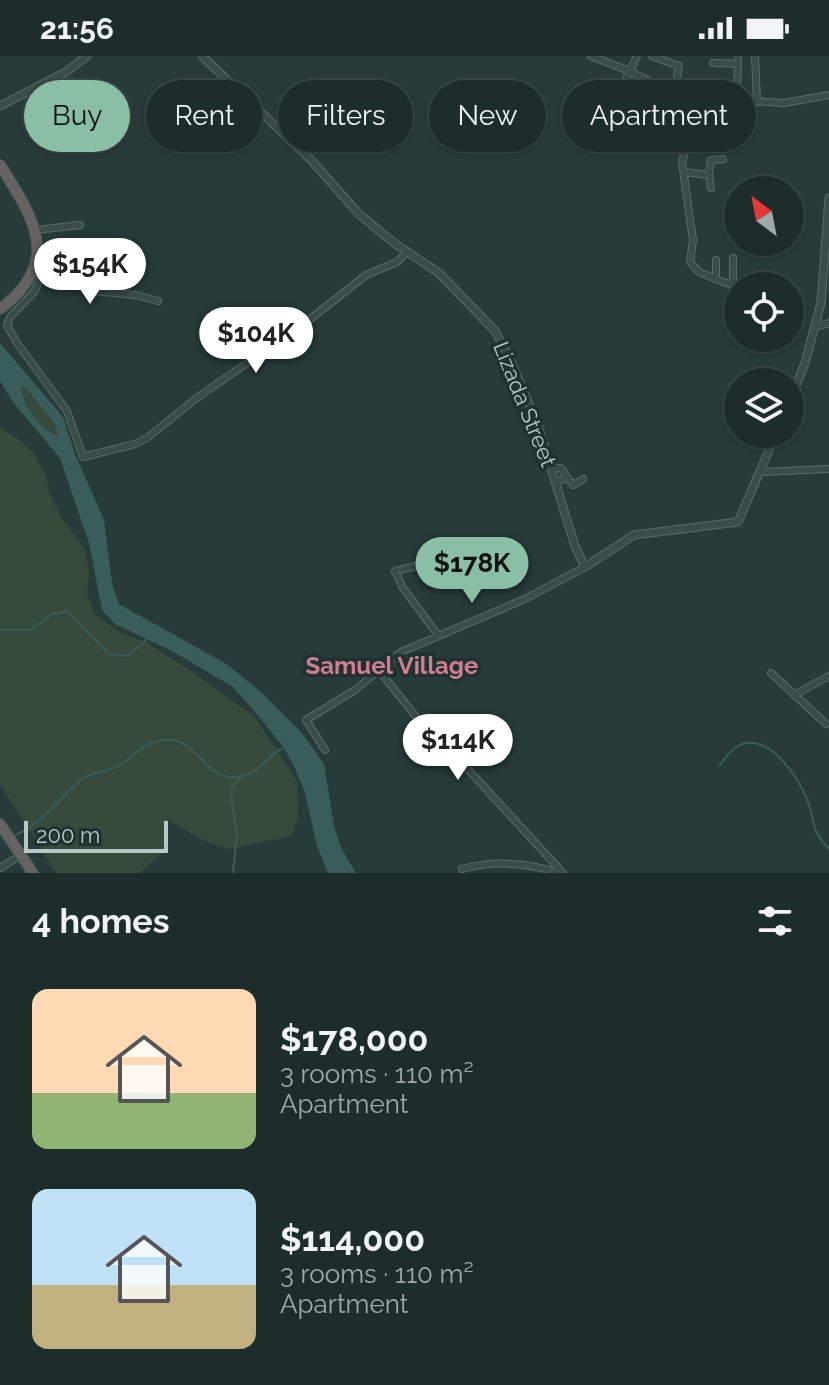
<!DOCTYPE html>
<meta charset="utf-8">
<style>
:root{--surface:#1d2d2c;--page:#2a3938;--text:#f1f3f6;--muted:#a0a8a9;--line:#3b4948;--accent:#8abfa5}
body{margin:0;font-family:Raleway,sans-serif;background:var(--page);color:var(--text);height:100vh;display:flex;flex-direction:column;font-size:30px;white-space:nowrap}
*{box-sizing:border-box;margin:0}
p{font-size:26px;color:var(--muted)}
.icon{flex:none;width:44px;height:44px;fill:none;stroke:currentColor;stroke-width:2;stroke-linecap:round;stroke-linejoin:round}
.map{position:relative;height:817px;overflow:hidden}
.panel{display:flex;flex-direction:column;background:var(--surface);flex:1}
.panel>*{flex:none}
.guide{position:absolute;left:24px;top:24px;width:782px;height:72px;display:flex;gap:16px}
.needle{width:52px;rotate:328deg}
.controls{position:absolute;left:724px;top:120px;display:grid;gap:16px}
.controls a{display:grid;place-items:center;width:80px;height:80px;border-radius:50%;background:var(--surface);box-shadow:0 2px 6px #0004,0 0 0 2px var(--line);font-size:40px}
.scale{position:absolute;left:24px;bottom:20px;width:144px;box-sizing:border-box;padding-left:8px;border:4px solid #b7c8c7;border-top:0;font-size:22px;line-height:28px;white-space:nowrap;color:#b7c8c7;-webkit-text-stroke:6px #203230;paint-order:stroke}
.price{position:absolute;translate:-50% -68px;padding:0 18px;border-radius:28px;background:#fff;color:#222;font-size:26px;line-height:52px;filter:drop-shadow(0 2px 4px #0008)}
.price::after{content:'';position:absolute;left:50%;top:48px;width:24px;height:18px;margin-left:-12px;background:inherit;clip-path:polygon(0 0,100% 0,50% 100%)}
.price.selected{background:var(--accent);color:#111}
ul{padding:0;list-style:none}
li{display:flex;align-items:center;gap:24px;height:200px;padding:0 32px}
li span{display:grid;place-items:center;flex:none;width:224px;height:160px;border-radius:16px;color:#555}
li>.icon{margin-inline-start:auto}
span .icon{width:96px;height:96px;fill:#fffc;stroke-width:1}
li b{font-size:34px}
h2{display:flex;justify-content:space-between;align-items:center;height:96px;padding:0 32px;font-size:34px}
.chip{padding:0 28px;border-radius:36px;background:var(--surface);box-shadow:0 2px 6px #0004,0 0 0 2px var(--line);font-size:28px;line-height:72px}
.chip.selected{background:var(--accent);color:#111}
.status{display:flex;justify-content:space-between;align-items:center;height:56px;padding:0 40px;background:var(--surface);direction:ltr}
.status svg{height:22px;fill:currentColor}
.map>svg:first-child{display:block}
</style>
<div class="status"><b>21:56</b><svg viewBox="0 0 49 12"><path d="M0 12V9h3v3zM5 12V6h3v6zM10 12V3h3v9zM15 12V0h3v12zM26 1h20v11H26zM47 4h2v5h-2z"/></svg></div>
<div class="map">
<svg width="829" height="817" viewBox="0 0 829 817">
<rect width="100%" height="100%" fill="#273c3a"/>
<path fill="#374b3c" d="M 21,331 L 26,332 L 55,368 L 58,380 C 40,374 23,349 21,331 Z
M 0,372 L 17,382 L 33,396 L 46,420 L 49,436 L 61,461 L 85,493 L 89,515 L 87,539 L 95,558 L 121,577 L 146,586 L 188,613 L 255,661 L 297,725 L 298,761 L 291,780 L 229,793 L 202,784 L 169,764 L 162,797 L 140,817 L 56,817 L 0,728 Z"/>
<path fill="#395d5a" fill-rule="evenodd" d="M 0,287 L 63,361 L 75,398 L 104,464 L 112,527 L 119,548 L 228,609 L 261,636 L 301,676 L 324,708 L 334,770 L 341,792 L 356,817 L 328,817 L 317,790 L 305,737 L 295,712 L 284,692 L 255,656 L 233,631 L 172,595 L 115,568 L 102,554 L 89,487 L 60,402 L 13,346 L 0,325 ZM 21,331 L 26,332 L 55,368 L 58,380 C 40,374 23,349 21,331 Z"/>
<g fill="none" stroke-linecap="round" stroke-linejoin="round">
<path stroke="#395d5a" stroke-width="2" d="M 0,574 L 30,574 L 53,558 L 67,555 L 109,598 L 128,600 L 147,583
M 719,710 C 725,702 732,692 742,688 C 770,679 797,720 806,741 C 816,764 809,772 829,793
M 16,779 C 48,763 56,744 82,723 C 94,714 110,716 122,708 C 134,700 142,688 158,685 C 200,675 201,730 243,720 C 260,716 268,699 283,692
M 233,817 L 237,779 L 231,741 L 232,732 L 240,722"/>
<defs>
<path id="minor" d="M 591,0 L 629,15 L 695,47 L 715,43 L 784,47 L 829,39
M 652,0 L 679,10 L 674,38
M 755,0 L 757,46
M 713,7 L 738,8
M 737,44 L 738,0
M 704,45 L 709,26 L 718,26
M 614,47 L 637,0
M 699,47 L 682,106 L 693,184 L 690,206 L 699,216 L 729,228 L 733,226 L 733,202
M 627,60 L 645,24
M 640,70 L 661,31
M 657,80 L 676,39
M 684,116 L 709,119 L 711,132
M 709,119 L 711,104 L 723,103
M 36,174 L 80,169
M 35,210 L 56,216 L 92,235 L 136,239 L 158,245
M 45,212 L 34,236 L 10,261 L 7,269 L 17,287 L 67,355 L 83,401 L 135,388 L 147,382 L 198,341 L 309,264 L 366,219 L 397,206 L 407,196
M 716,223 L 716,204
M 814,271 L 829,267
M 552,412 L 561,412 L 567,421
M 760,416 L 829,413
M 556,427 L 567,421 L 573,429 L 583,423
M 438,579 L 403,532 L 395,515 L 420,509 L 448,495
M 378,613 L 417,662 L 431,673 L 563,817
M 771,617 L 826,668
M 794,639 L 829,620
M 325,694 L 306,664 L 355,634 L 401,596 L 527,542 L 585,511
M 457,703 L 478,687
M 0,812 L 21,799
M 462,813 C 494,804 528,807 560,817"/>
<path id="tertiary" d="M 202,0 L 311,104 L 359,158 L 394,187 L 439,217 L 495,275 L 511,305 L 538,370 L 575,490 L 585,511 L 634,479 L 738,466 L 776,378
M 0,50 L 66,16 L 87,0
M 790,344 L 805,307 L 821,247 L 829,142"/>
<path id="trunk" d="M 0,109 C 34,162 63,206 0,253
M 0,768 L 33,817"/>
</defs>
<use href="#minor" stroke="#596b69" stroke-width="8"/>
<use href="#tertiary" stroke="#596b69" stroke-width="9"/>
<use href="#trunk" stroke="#465856" stroke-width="12"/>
<use href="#minor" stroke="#3b4d4b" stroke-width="6"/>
<use href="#tertiary" stroke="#3b4d4b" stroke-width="7"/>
<use href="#trunk" stroke="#666262" stroke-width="10"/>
</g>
<g text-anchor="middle" stroke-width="7" stroke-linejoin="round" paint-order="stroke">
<g font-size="22" fill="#b7c8c7" stroke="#203230">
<text transform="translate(525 348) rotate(68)" y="8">Lizada Street</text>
</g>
<g font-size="24" font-weight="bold" fill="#d07d91" stroke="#203230">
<text x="392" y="618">Samuel Village</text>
</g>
</g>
</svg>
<div class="controls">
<a><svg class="needle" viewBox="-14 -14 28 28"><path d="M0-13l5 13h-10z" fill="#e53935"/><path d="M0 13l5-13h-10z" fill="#a0a8a9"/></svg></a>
<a><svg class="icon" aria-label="locate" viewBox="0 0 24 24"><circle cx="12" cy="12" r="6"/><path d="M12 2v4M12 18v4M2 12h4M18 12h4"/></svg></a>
<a><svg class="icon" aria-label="layers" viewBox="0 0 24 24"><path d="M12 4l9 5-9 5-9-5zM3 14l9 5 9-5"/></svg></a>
</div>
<div class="scale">200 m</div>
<b class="price" style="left:90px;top:250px">$154K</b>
<b class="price" style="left:256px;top:319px">$104K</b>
<b class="price selected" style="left:472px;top:549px">$178K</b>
<b class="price" style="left:458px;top:726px">$114K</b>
<div class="guide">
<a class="chip selected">Buy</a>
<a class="chip">Rent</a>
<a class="chip">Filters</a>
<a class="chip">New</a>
<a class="chip">Apartment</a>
</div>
</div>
<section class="panel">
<h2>4 homes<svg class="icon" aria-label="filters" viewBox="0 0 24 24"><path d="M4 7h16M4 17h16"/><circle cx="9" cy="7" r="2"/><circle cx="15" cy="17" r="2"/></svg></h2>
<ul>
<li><span style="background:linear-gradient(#ffd9b3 65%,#8fb573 0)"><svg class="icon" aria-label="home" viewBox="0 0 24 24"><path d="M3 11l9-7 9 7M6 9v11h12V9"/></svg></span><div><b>$178,000</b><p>3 rooms · 110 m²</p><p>Apartment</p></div></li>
<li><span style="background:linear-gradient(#bfe0f5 60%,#c2b280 0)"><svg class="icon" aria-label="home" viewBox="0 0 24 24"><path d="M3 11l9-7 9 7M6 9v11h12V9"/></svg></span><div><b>$114,000</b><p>3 rooms · 110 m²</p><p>Apartment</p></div></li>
</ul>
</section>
